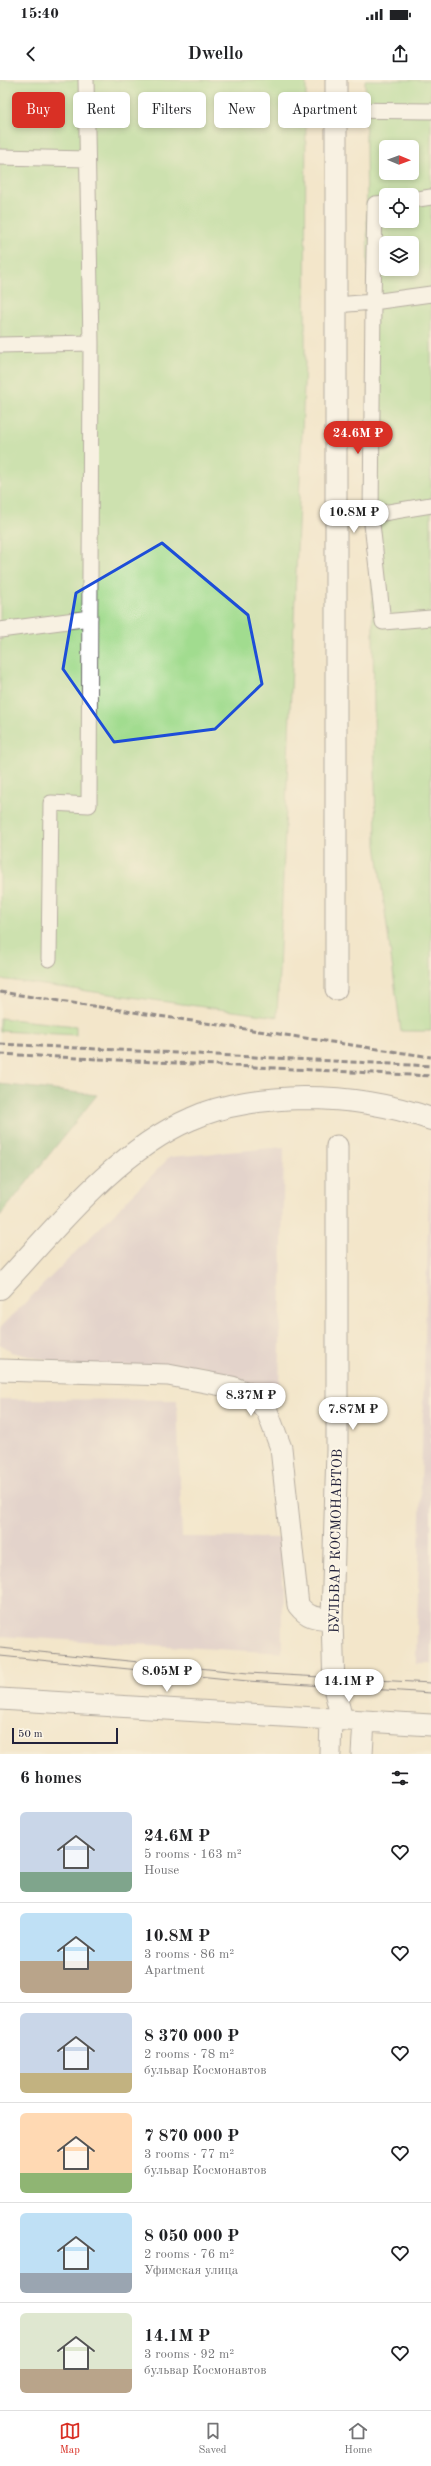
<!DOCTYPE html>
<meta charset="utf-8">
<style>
:root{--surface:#fff;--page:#f6f6f6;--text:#202124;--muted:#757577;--line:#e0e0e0;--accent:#d93025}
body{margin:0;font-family:"Old Standard TT",serif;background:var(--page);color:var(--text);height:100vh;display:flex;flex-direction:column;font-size:15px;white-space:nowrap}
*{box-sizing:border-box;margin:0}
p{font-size:13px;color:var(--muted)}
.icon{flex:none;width:22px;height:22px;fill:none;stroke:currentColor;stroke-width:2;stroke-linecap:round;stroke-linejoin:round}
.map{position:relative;height:1674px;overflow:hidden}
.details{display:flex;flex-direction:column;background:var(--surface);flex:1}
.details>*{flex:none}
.banner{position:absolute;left:12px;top:12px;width:407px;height:36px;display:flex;gap:8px}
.needle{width:26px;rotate:91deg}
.fabs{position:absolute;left:379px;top:60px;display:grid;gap:8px}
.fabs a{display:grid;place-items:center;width:40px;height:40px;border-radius:6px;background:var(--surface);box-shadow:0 2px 6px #0003;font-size:20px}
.scale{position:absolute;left:12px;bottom:10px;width:106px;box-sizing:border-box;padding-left:4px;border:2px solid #22223b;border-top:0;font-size:11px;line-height:14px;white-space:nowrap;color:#22223b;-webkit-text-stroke:3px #fcf5e5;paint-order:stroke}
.price{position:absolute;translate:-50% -34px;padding:0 9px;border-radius:14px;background:#fff;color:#222;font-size:13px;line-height:26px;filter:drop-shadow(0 1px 2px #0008)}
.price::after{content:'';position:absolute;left:50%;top:24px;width:12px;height:9px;margin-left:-6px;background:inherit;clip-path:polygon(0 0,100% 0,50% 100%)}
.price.current{background:var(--accent);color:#fff}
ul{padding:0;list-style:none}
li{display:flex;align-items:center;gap:12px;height:100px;padding:0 20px}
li+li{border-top:1px solid var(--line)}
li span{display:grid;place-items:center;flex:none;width:112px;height:80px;border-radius:6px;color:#555}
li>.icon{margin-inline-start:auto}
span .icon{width:48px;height:48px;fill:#fffc;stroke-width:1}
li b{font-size:17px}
h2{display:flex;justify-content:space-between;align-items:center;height:48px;padding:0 20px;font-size:17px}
.pill{padding:0 14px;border-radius:6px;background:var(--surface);box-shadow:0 2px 6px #0003;font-size:14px;line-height:36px}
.pill.current{background:var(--accent);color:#fff}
.status{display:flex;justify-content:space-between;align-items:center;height:28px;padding:0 20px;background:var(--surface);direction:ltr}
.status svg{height:11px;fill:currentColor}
header{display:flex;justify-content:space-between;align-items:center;height:52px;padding:0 20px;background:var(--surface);font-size:18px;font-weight:700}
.menu{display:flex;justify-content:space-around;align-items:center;height:56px;border-top:1px solid var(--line);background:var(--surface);font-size:11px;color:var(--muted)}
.menu a{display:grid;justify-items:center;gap:2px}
.menu .current{color:var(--accent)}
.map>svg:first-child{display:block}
</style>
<div class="status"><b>15:40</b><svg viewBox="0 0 49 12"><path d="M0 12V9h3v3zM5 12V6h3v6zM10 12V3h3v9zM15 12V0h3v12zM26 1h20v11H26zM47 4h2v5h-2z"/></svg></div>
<header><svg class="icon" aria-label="back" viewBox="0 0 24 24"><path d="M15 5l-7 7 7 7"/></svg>Dwello<svg class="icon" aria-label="share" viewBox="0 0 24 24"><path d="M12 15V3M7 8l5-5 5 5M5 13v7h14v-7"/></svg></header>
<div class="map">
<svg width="431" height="1674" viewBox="0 0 431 1674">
<rect width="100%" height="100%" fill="#fcf5e5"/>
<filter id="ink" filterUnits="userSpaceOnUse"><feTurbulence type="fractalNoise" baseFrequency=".025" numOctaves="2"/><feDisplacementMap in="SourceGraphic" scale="8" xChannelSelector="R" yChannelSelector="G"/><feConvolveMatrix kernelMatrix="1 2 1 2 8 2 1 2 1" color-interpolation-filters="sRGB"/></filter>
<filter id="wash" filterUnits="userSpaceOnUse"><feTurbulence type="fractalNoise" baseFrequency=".012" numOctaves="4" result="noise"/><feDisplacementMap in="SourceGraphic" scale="16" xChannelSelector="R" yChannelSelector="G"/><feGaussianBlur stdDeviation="0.9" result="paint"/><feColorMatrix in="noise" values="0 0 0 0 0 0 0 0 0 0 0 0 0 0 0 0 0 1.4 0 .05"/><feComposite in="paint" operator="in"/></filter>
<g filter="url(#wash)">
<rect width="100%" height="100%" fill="#f3e6ca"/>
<path fill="#d1bdcc" d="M 284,1067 L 279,1317 L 237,1314 L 206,1305 L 206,1286 L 71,1286 L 11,1272 L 0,1264 L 0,1248 L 170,1077 Z
M 431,1068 L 431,1584 L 416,1584 L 430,1076 Z
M 0,1319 L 177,1320 L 182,1457 L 282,1458 L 282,1573 L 0,1556 Z"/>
<path fill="#a1dc8f" stroke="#627f65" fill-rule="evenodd" d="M 0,0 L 306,0 L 305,282 L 277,937 L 0,899 Z
M 365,0 L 431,0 L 431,951 L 401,951 L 376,764 ZM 386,67 L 412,67 L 412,93 L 386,93 ZM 386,115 L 412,115 L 412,141 L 386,141 ZM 386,163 L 412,163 L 412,189 L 386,189 Z
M 0,938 L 76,946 L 76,955 L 0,951 Z"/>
<path fill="#80bc7a" stroke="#516f5a" d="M 0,1004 L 97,1015 L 0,1136 Z"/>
</g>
<g filter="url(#ink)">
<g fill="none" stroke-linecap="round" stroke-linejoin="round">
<defs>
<path id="street" d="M 336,30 L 431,31
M 0,77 L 87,79
M 412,120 L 431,117
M 431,214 L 373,222 L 371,435 L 383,542 L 431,538
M 336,225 L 373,222 L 375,124 L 386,123
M 0,265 L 91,263
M 371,435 L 431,425
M 0,550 L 90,538
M 49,879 L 51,723 L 89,725 L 91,263 L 86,0"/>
<path id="secondary" d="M 336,0 L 336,909
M 337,1066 L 337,1370 L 332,1539 L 334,1608 L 342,1639
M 0,1290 L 168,1295 L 232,1307 L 247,1313 L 257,1320 L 267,1331 L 281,1368 L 298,1525 C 308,1538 316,1538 332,1539
M 0,1619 L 431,1645
M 330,1674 L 331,1638
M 362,1674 L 364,1641"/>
<path id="primary" d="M 0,1208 C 55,1149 116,1071 191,1039 C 226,1023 265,1019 304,1018 C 348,1018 389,1024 431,1039"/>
</defs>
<use href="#street" stroke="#6b676d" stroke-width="17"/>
<use href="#secondary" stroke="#6b676d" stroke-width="23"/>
<use href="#primary" stroke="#6b676d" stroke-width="24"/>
<use href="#street" stroke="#fff" stroke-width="15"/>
<use href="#secondary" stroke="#fff" stroke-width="21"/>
<use href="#primary" stroke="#fff" stroke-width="22"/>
<path stroke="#22223b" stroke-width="1" d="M 0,1568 L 248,1593 L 431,1603
M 0,1576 L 248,1601 L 431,1613"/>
<path stroke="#22223b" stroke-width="3" stroke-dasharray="6 3" stroke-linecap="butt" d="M 0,912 L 431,977
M 0,964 L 431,986
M 0,974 L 431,996"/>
</g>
</g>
<path d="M0 0H431V1674H0ZM 162,463 L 248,535 L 262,604 L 215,649 L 114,662 L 63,589 L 76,513 Z" fill="#f3e6ca" fill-opacity=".55" fill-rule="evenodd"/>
<path fill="none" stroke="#1d4ed8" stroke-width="3" stroke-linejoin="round" d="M 162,463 L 248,535 L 262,604 L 215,649 L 114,662 L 63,589 L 76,513 Z"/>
<g text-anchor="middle" stroke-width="4" stroke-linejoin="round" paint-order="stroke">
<g font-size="14" fill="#22223b" stroke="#fcf5e5">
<text transform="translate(335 1461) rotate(-89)" y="5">БУЛЬВАР КОСМОНАВТОВ</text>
</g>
</g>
</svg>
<div class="fabs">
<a><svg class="needle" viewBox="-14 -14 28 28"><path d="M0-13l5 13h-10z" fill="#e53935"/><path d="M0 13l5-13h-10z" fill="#757577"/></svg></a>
<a><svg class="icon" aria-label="locate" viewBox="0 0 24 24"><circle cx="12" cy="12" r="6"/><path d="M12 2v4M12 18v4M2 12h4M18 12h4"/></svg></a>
<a><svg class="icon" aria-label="layers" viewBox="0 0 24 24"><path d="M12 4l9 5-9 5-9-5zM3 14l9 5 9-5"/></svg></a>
</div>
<div class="scale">50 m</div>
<b class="price current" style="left:358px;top:375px">24.6M ₽</b>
<b class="price" style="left:354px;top:454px">10.8M ₽</b>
<b class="price" style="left:251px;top:1337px">8.37M ₽</b>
<b class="price" style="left:353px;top:1351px">7.87M ₽</b>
<b class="price" style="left:167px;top:1613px">8.05M ₽</b>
<b class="price" style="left:349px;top:1623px">14.1M ₽</b>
<div class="banner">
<a class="pill current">Buy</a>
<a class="pill">Rent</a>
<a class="pill">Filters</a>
<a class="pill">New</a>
<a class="pill">Apartment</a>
</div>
</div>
<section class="details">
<h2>6 homes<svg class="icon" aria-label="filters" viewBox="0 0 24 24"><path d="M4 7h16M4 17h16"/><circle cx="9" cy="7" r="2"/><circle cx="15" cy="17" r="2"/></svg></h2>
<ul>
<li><span style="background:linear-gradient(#c9d6e8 75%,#7fa58c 0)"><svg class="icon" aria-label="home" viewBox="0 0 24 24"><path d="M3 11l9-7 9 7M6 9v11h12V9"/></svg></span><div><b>24.6M ₽</b><p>5 rooms · 163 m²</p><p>House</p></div><svg class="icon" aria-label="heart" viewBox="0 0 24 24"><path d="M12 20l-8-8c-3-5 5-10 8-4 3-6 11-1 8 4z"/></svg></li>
<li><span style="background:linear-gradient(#bfe0f5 60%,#b9a48a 0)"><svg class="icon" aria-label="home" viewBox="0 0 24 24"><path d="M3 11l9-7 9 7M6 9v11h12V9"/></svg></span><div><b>10.8M ₽</b><p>3 rooms · 86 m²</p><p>Apartment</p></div><svg class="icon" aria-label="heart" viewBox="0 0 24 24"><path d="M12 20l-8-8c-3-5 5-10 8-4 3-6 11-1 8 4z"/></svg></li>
<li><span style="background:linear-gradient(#c9d6e8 75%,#c2b280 0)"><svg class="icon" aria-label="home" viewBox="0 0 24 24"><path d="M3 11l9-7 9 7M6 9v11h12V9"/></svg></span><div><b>8 370 000 ₽</b><p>2 rooms · 78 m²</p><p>бульвар Космонавтов</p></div><svg class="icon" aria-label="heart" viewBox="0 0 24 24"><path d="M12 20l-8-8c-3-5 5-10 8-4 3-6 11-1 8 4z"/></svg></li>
<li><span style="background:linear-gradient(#ffd9b3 75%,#8fb573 0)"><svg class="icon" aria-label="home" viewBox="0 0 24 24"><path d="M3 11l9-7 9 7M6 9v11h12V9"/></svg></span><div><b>7 870 000 ₽</b><p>3 rooms · 77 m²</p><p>бульвар Космонавтов</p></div><svg class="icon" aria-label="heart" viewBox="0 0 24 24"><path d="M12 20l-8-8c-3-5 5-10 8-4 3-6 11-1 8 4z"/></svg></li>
<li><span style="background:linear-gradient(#bfe0f5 75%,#9aa5b1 0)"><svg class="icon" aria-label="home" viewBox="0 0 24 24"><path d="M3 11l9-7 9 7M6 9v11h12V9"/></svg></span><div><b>8 050 000 ₽</b><p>2 rooms · 76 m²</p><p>Уфимская улица</p></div><svg class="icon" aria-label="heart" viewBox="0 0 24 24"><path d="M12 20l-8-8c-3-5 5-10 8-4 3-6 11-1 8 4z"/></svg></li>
<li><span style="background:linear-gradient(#dfe7d0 70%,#b9a48a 0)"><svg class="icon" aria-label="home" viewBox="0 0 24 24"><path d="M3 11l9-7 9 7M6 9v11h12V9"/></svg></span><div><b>14.1M ₽</b><p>3 rooms · 92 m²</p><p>бульвар Космонавтов</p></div><svg class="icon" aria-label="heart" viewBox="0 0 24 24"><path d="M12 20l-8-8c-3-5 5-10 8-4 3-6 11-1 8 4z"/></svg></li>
</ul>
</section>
<nav class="menu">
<a class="current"><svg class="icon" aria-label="map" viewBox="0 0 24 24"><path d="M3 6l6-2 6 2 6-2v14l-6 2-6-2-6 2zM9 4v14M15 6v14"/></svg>Map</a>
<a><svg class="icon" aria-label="saved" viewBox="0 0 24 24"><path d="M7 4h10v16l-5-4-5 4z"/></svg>Saved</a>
<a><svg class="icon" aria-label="home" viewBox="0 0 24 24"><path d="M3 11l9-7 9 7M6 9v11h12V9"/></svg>Home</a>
</nav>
